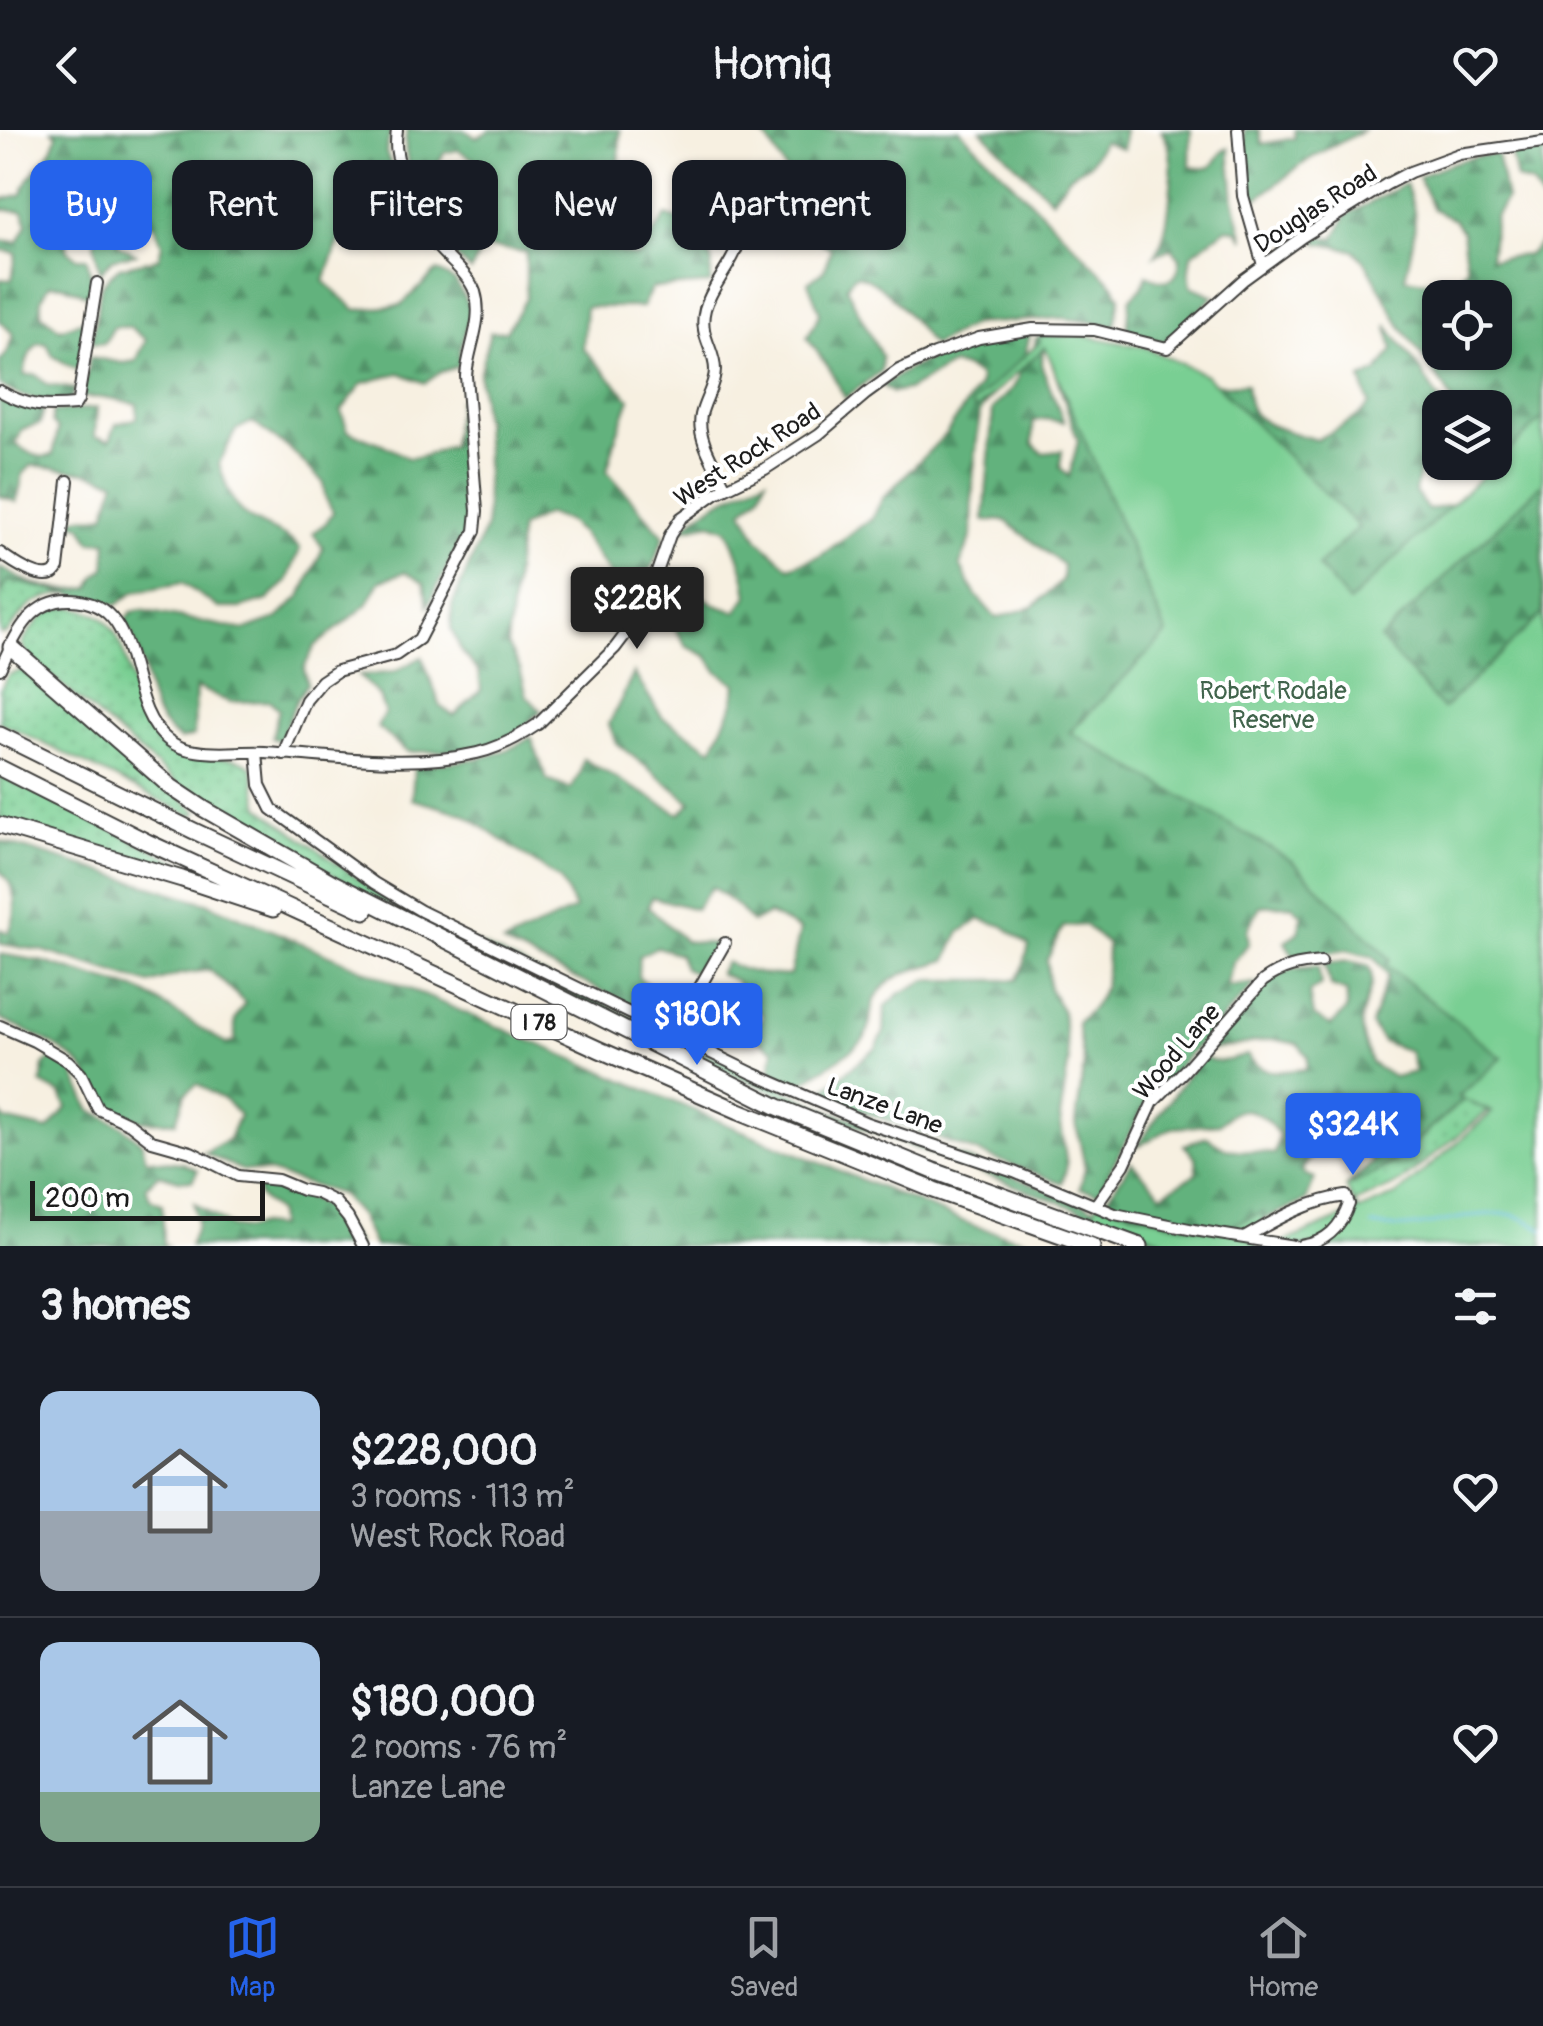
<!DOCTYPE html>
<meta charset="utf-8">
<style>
:root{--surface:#171b24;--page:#242831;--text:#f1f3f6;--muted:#9ea1a6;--line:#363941;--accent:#2563eb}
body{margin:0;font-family:Pangolin,sans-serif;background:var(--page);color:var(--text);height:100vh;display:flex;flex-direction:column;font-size:38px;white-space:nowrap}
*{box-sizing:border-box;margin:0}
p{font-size:32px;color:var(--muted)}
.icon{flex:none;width:55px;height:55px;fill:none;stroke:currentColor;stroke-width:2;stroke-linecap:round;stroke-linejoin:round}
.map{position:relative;height:1116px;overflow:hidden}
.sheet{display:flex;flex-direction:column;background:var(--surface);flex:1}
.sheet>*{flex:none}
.guide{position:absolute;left:30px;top:30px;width:1000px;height:90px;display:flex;gap:20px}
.fabs{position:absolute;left:1422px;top:150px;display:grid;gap:20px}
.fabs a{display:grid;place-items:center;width:90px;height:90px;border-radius:20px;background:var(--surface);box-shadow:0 2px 8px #0004;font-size:50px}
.scale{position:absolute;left:30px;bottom:25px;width:235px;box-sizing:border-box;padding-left:10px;border:5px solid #1c1c1c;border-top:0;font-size:28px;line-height:35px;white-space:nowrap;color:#1c1c1c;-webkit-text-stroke:8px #fff;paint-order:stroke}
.price{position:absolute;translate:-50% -85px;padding:0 22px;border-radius:10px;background:var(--accent);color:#fff;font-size:32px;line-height:65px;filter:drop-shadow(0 2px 5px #0008)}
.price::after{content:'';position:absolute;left:50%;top:60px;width:30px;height:22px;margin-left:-15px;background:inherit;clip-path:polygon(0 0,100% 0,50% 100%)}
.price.on{background:#222;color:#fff}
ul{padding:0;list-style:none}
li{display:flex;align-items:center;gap:30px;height:250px;padding:0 40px}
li+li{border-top:2px solid var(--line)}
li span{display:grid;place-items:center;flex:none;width:280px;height:200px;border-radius:20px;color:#555}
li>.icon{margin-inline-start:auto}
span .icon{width:120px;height:120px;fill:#fffc;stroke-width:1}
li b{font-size:42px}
h2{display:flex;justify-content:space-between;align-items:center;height:120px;padding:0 40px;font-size:42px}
.tag{padding:0 35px;border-radius:20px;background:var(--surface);box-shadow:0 2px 8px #0004;font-size:35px;line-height:90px}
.tag.on{background:var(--accent);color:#fff}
header{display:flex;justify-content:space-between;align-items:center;height:130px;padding:0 40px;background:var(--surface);font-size:45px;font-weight:600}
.dock{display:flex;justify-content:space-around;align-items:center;height:140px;border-top:2px solid var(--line);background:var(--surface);font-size:28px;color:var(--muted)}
.dock a{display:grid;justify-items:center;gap:5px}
.dock .on{color:var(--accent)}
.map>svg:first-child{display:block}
</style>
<header><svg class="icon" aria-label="back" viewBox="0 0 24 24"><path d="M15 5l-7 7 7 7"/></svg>Homiq<svg class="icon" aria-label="heart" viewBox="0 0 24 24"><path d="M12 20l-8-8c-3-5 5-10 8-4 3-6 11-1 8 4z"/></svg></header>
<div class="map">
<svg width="1543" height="1116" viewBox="0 0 1543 1116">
<defs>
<pattern id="grass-dots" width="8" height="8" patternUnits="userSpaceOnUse" patternTransform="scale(2.5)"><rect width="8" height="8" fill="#79cf93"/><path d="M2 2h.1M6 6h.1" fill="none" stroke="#68b17e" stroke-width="1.8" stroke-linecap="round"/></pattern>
<pattern id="forest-firs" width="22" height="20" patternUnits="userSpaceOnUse" patternTransform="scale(2.5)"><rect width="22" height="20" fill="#62b27d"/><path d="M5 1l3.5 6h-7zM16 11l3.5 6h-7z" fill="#509066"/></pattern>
</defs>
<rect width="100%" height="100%" fill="#fff"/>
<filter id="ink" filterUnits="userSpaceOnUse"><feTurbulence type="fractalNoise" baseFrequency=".01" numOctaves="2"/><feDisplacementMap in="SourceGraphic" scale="20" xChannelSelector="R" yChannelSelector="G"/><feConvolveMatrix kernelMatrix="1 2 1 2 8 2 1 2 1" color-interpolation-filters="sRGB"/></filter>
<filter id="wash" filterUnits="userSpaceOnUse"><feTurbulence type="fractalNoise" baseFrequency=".0048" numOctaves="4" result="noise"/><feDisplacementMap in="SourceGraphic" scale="40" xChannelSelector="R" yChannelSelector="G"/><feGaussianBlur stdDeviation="2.25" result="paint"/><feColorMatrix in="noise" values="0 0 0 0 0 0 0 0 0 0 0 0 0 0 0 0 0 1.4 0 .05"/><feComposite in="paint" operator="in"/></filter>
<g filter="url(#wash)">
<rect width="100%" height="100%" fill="#f7f0e1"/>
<path fill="url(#grass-dots)" stroke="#4a7658" stroke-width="2.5" d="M 8,450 L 68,464 C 34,466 26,478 7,503 L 0,504 L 0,465 Z
M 72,477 C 79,479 88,480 94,483 C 135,503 124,572 154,605 C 189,645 223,615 252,637 L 260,677 L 382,766 L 407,780 L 828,980 L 832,987 L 734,945 L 516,840 L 467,812 L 374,768 L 188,663 L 29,527 L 22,514 C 35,491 45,479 72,477 Z
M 23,540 L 28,541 L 198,682 L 192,686 L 0,592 L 0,560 L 8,545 Z
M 0,645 L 245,764 L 0,690 Z
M 1543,900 L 1543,936 L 1400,1053 L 1355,1073 L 1369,1116 L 1346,1098 L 1354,1073 L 1346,1057 L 1385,1038 Z"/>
<path fill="url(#forest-firs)" stroke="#3f674c" stroke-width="2.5" fill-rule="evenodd" d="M 52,0 L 391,0 L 386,22 L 401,62 L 415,86 L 377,102 L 340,109 L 324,151 L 356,180 L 401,175 L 437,141 L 456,152 L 471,180 L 459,223 L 459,236 L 441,242 L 425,253 L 400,243 L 363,253 L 341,281 L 348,301 L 382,314 L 408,328 L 421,327 L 451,316 L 459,269 L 470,392 L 428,476 L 424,453 L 405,442 L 380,451 L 367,475 L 315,516 L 304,538 L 307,554 L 296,571 L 280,611 L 272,608 L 279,579 L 270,571 L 229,572 L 196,557 L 194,606 L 179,610 C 145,581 152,565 140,527 C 137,514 130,502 125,490 L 132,482 L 141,480 L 245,500 L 277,489 L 301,466 L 323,418 L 313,403 L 326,393 L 333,382 L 325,367 L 323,352 L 291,320 L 252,292 L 236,300 L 219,334 C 225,351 230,373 245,385 C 263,399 285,401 300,419 L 287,451 L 268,470 L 241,478 L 219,478 L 182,453 L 134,462 L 117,475 L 9,450 L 0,465 L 0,437 C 26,454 59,464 90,458 L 95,447 L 105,438 L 107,411 L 91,412 L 82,396 L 69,391 C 82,384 91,388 105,385 L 116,351 L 86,342 L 32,335 L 23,344 L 17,372 L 0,366 L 0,267 L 17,276 L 44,280 L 40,294 L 22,299 L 16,314 C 28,323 38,330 53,325 L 58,299 L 52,292 L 53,282 L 97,278 L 95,306 L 110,310 L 116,294 L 137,288 L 137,274 L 109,268 L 82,267 L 90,227 L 123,233 L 136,231 L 146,210 L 130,197 L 114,197 L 104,214 L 92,213 L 101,155 L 119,137 L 158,129 L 162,115 L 155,95 L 120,91 L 116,105 L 119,115 L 136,124 L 112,129 L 100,143 L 94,113 L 100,97 L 96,78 L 75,76 L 68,101 L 67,119 L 77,128 L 87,128 L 92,150 L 90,167 L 63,155 L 50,154 L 41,170 L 41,184 L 60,199 L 85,190 L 79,241 L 53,226 L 47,214 L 39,213 C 29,221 26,232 24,245 L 36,245 L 48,255 L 75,259 L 70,270 C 44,273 23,270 0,255 L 0,232 L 8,221 L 13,204 L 0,191 L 0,149 L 12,150 L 16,123 L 0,120 L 0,110 L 18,112 L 27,94 L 23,81 L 0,79 L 0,70 L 22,64 C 28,39 52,32 57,4 Z
M 407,0 L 464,0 L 477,7 L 491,0 L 620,0 L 619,46 L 593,115 L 637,127 L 666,86 L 694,95 L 712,131 L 710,154 L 652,158 L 642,177 L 586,177 L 583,218 L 630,269 L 617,304 L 607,341 L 664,406 C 651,442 637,474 615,506 L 620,481 L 608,442 L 581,403 L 567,391 L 547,384 L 520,398 L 507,515 L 520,539 L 527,566 L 541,581 C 529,592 517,604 503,610 C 475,623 437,621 407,622 L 377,597 L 385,583 L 379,566 L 359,546 L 394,542 L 422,527 L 441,577 L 454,586 L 481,560 L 479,542 L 462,522 L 451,499 L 452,475 L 486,397 L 486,323 L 479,245 L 490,202 L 506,201 L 526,168 L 526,122 L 482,117 L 471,141 C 454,126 440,112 430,91 L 476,66 L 482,51 L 473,29 L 458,20 L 444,23 L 428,50 L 418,58 C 409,38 402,23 407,0 Z
M 747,0 L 960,0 L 1114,155 L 1120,167 L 1115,196 L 1062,188 L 974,194 L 932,216 C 916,194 882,147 855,145 L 846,157 L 882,227 L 881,241 L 845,268 L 829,238 L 807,208 L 820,183 L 808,152 L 824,140 L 831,118 L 795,97 L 784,67 L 793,52 L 766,7 Z
M 981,0 L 1124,0 L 1123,19 L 1103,11 L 1090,33 L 1069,46 L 1052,70 Z
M 1161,0 L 1191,0 L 1190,37 C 1224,43 1209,27 1229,18 L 1234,69 L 1244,109 L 1237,100 L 1227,98 L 1191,125 L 1189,141 L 1191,156 L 1214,166 L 1167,213 L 1127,203 L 1130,169 L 1142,157 L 1147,145 C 1168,156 1178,152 1180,128 L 1172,118 L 1155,125 C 1169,105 1174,46 1170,22 C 1169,14 1164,7 1161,0 Z
M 1244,0 L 1259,0 L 1262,14 L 1295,8 L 1294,0 L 1363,0 C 1344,12 1323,20 1304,33 C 1286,45 1270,62 1251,72 Z
M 1543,19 L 1543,74 L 1532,55 L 1516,49 L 1510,21 Z
M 1497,24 L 1506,69 L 1495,87 L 1490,129 L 1528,125 L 1543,110 L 1543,900 L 1385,1038 L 1346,1057 L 1374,1031 L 1360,1024 L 1341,1028 L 1318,1019 L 1303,1038 L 1304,1044 L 1315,1048 L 1306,1071 L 1238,1100 L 1173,1091 L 1105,1072 L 1131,1032 L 1162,1064 L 1197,1043 L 1196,1028 L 1184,1015 L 1207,1007 L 1226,1019 L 1275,1024 L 1279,1005 C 1263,983 1241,968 1220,994 L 1172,998 L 1136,1017 L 1201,926 C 1216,935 1231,930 1247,925 C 1265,948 1281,941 1306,939 L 1308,927 L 1298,914 L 1272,909 L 1205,921 L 1272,849 L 1291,839 L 1318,836 L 1321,855 L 1309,863 L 1313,886 L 1331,896 L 1346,880 L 1347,862 L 1331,856 L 1324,834 L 1349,831 L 1368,835 C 1379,855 1362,872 1361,892 C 1360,904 1368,921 1371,933 L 1393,947 L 1415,942 L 1409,921 L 1383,912 L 1371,895 L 1388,845 L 1373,827 L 1346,820 L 1295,829 L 1285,812 L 1298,802 L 1302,785 L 1291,775 L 1260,776 L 1247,800 L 1249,813 L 1233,833 L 1226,857 L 1256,853 L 1149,968 L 1098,1063 L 1080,1058 L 1085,1038 L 1076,993 L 1084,933 L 1077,892 C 1108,868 1106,850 1107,814 L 1085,795 L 1063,797 L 1047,830 L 1049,859 L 1062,880 L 1069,931 L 1060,987 L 1067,1036 L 1062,1053 L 817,965 L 876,918 L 884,902 L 885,877 L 899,864 L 927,850 L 1017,850 L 1023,838 L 1029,815 L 1003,796 L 980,789 L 959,803 L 947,830 C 920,839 887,842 874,872 C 868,885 873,898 863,910 C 851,923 815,944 798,956 L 770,943 L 774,920 L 754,907 L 763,885 L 747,870 L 736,851 L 719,843 L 726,832 C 748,843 766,846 790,845 L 800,800 L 769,784 L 752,793 L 737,776 L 712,757 L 695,779 L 652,767 L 648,777 L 685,811 L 717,814 L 700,845 L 684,838 L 679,824 L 657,817 L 639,826 L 638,847 L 657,861 L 684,867 L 669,893 L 503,814 L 575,779 L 560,750 L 464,684 L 412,669 L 414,636 C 454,632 497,631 531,607 L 547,650 L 571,659 L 580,643 L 583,629 L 680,684 L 691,672 L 616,613 L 609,594 L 634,543 L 662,587 L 712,619 L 733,575 L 736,554 L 717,541 L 707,526 L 686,516 L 675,497 L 654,479 L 667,446 L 718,476 L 736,482 L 748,466 C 745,442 738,420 727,399 L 711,393 L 682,399 C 705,375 737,363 766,348 L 760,365 L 743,380 L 758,409 L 789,437 L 820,426 L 872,388 L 883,368 L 945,305 L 979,256 L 979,247 L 966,238 L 952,235 L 907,260 L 892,263 L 883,256 C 920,226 982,210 1030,204 L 1025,225 L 980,282 L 973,348 L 972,406 L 960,435 L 975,464 L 996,488 L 1033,477 L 1062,451 L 1063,435 L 1006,391 L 984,390 L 993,279 L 1014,256 L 1020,242 L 1033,226 L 1036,208 L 1043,209 L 1042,237 L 1064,292 L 1045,289 L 1033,291 L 1033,314 L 1042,323 L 1062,321 L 1060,337 L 1069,347 L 1078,311 L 1052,233 L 1198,249 L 1225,255 L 1246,254 C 1247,264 1248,277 1255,285 C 1267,297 1300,305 1316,310 C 1334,299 1357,292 1369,274 L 1361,249 L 1378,242 L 1393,220 L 1387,195 L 1419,238 L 1443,277 L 1440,278 L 1440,313 C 1422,323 1419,342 1415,362 L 1428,380 L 1467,371 L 1485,348 L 1497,329 L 1495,327 L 1495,278 L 1455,277 L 1445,258 L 1400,195 L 1366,133 L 1354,120 L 1317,113 L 1317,105 L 1334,109 L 1347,85 L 1405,54 C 1423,86 1412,114 1405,148 L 1453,155 L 1467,138 L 1462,102 L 1455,90 L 1434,79 L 1418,47 C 1444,34 1468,26 1497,24 ZM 1440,168 L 1495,168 L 1495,222 L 1440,222 Z
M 0,711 L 210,774 L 759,1008 L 977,1097 L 1050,1116 L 374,1116 L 360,1086 L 340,1064 L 268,1042 L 241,1040 L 204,1023 L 229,1009 L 239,985 L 226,971 L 197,954 L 185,964 L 176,992 L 142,991 L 103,977 C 96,963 91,945 79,934 C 60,915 24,900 0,889 L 0,824 L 41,831 L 141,861 L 226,914 L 235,911 L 235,890 L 245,873 L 210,840 L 180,844 L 150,854 L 44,821 L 0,814 L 0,799 L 8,803 C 19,783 17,756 0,741 Z
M 53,928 L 72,940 L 90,979 L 122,996 L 142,1013 L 146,1029 L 183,1033 L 198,1040 L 192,1051 L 179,1050 L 159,1044 L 146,1056 L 150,1069 L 162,1074 L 164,1114 L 167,1116 L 0,1116 L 0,982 L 5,990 L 48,1000 L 67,978 L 61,964 L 41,953 L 44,935 Z
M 828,980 L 962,1027 L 1192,1116 L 1176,1116 L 832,987 Z
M 271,1056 C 317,1070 328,1073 357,1113 L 356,1116 L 189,1116 L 197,1095 L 194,1073 L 231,1097 L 246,1099 L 260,1095 L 278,1097 L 277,1082 L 259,1067 L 257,1058 Z"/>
<path fill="#79cf93" stroke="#4a7658" stroke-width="2.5" d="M 1039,205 L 1086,206 L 1145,217 L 1206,245 L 1359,397 L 1318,436 L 1349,472 L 1543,288 L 1543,353 L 1380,509 L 1443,579 L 1543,483 L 1543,1116 L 1274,1116 L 1397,1065 L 1492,982 L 1458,967 L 1502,928 L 1386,835 L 1390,829 L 1292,731 L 1070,602 L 1167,504 L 1045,217 L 976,280 L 972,274 L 1040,212 Z
M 1098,1072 L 1172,1093 L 1218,1101 L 1264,1082 L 1257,1116 L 1181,1116 L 1092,1084 Z"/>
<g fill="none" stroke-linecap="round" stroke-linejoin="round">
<path stroke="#65bde2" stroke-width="2.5" d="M 1372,1095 C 1417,1105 1461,1081 1507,1084 C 1519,1085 1532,1093 1543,1099"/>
</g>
</g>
<g filter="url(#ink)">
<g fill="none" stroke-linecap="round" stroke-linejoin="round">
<defs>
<path id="minor" d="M 1238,0 L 1243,66 L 1263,135
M 0,261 C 27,276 45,278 75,275 L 78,270 L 97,153
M 726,358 C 716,337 696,308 701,285 C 704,271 715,255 715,240 C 715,219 698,206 705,179 C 713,151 738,131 741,101
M 0,423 C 11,431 38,450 52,444 C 55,443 56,440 58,438 L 68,351
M 0,539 C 15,507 29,469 71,470 C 147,472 121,574 168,610 C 176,616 186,620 196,621 C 218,625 242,621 264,622 C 333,626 408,639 477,623 C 499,618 519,607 538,594 L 615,518 L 634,493 L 649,465 L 670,405 L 681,388 L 716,363 L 765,339 L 819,304 L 866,264 L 899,240 L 935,224 L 979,208 L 1033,199 L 1094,200 L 1167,218 L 1243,150 L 1302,107 L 1387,54 L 1410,42 L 1459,24 L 1543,12
M 257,622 L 260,655 L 272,679 L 374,753 L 421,781 L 752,943 L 867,993 L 1014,1042 L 1115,1084 L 1194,1100 L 1294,1116
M 283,624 L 306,570 L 322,551 L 337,541 L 396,525 L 419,509 L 470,411 L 475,401 L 477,381 L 466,246 C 468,218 484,190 475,162 C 468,143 449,131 436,115 C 423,98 400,44 397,23 C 395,15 396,8 397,0
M 0,896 L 34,911 L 68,931 L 81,944 L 98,979 L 130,994 L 152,1011 L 191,1022 L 238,1046 L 278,1050 L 302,1060 L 317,1063 L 335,1072 L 348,1088 L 363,1116
M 673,904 L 725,813
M 1095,1076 L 1124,1035 L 1153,972 L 1184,941 L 1263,851 C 1282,837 1299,834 1321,832
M 1244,1108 C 1275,1090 1310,1070 1346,1066 L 1349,1074 C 1341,1097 1327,1112 1301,1116"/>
<path id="highway" d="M 11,517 L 171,657 L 204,679 L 333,753 L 778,977 L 934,1041 L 1140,1116
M 0,605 L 192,700 L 365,781
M 0,638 L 147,712 L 600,920 L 739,981 L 934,1060 L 1092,1116
M 0,695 L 182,749 L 273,779"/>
</defs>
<use href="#minor" stroke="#3d3c3a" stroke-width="14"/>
<use href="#highway" stroke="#3d3c3a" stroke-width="19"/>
<use href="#minor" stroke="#fff" stroke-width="10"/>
<use href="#highway" stroke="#fff" stroke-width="15"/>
</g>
</g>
<g text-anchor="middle" stroke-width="8" stroke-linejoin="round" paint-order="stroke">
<rect fill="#fff" stroke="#606060" stroke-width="2.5" x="511.5" y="875" width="55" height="34" rx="8"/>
<g font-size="22" font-weight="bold" fill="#1c1c1c">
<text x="539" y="900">I 78</text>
</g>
<g font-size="25" fill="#1c1c1c" stroke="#fff">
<text transform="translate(1315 78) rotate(-33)" y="9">Douglas Road</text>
<text transform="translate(747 324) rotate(-33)" y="9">West Rock Road</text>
<text transform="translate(1176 921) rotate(-49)" y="9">Wood Lane</text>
<text transform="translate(885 975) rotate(20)" y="9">Lanze Lane</text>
</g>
<g font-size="25" fill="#41644c" stroke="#fff">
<text x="1273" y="569">Robert Rodale<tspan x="1273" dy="29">Reserve</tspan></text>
</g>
</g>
</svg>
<div class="fabs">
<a><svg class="icon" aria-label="locate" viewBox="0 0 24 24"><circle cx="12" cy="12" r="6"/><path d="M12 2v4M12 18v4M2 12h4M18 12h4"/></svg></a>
<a><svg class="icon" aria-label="layers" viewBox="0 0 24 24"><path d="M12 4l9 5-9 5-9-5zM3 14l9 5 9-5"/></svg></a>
</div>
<div class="scale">200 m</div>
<b class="price on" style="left:637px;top:522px">$228K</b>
<b class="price" style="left:697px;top:938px">$180K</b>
<b class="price" style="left:1353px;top:1048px">$324K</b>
<div class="guide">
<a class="tag on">Buy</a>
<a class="tag">Rent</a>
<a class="tag">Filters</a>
<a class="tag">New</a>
<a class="tag">Apartment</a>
</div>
</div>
<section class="sheet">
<h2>3 homes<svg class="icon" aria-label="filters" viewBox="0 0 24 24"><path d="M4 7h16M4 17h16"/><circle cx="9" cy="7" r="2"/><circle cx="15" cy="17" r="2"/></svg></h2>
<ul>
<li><span style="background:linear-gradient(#a9c7e8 60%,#9aa5b1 0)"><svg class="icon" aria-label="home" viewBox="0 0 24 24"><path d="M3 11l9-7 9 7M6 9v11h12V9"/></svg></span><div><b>$228,000</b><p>3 rooms · 113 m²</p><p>West Rock Road</p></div><svg class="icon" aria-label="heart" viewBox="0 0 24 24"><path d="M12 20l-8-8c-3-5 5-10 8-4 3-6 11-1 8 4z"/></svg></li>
<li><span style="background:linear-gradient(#a9c7e8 75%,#7fa58c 0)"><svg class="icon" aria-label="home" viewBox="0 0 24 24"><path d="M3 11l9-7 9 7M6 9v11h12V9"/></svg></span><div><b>$180,000</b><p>2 rooms · 76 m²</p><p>Lanze Lane</p></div><svg class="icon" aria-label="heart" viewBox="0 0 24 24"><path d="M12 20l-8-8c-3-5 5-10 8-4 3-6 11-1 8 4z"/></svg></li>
</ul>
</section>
<nav class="dock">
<a class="on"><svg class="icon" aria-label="map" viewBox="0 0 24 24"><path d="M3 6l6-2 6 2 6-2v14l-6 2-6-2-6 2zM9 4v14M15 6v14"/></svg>Map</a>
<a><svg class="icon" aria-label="saved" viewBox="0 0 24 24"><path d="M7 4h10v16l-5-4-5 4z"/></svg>Saved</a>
<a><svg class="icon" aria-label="home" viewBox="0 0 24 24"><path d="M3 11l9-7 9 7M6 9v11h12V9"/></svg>Home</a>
</nav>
